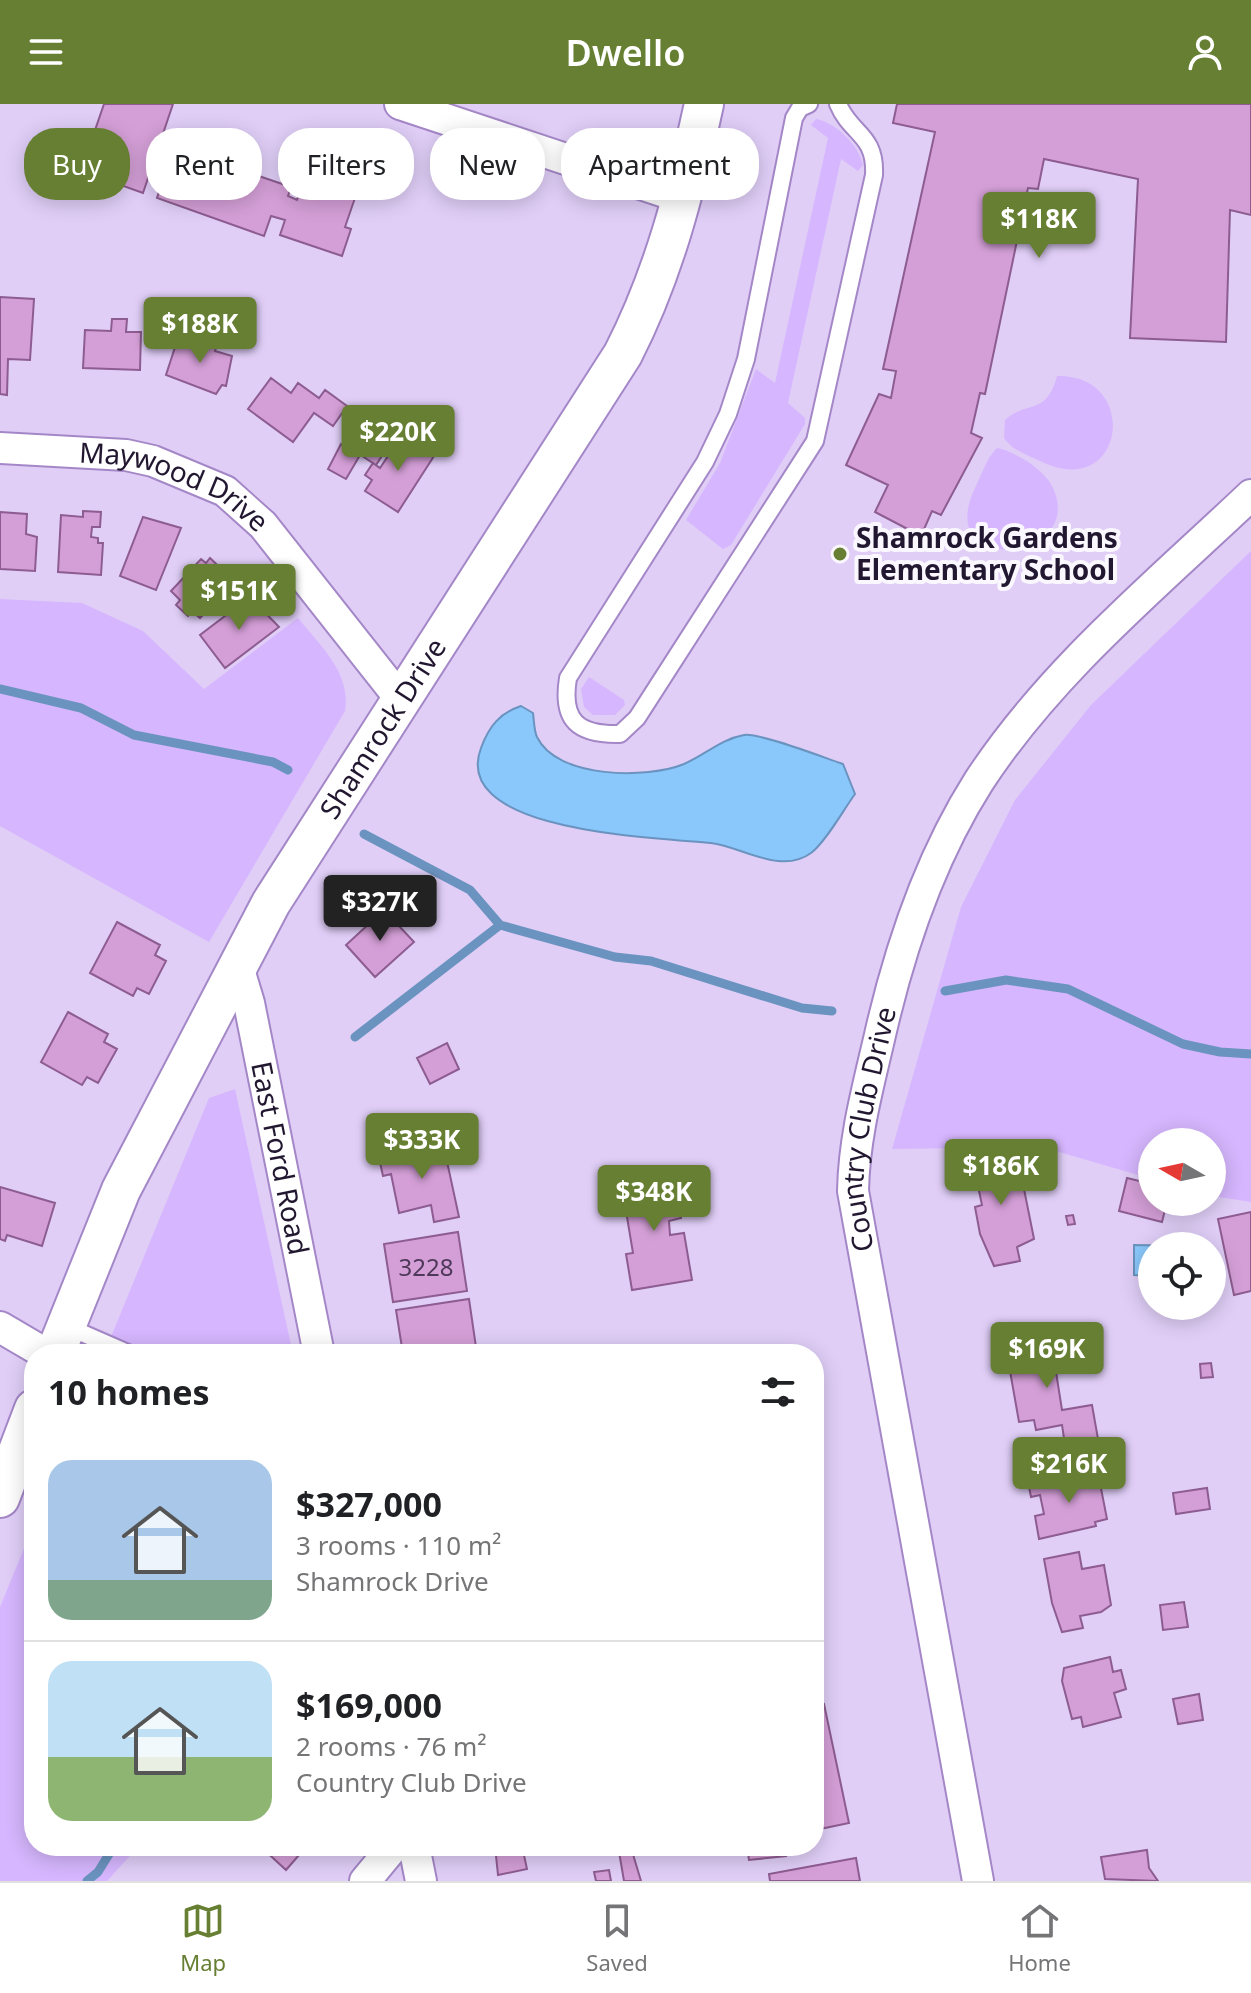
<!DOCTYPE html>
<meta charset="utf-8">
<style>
:root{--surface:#fff;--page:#f2f2f2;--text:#202124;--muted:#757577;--line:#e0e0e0;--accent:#677f32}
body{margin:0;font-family:"Noto Sans",sans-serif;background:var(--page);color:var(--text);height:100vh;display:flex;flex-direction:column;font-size:30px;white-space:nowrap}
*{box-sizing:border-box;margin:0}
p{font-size:26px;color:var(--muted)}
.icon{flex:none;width:44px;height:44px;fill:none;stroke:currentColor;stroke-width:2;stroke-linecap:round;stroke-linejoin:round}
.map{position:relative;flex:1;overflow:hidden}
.sheet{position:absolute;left:24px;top:1240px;width:800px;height:512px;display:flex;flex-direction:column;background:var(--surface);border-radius:32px;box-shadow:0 4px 20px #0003}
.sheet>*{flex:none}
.hud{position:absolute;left:24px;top:24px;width:800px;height:72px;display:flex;gap:16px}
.needle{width:52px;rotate:279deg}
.tools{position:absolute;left:1138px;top:1024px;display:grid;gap:16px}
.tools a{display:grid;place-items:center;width:88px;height:88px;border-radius:50%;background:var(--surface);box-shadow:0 4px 20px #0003;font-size:40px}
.price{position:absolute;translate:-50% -68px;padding:0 18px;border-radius:8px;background:var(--accent);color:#fff;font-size:26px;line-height:52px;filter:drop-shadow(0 2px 4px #0008)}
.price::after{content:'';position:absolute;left:50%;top:48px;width:24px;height:18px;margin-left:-12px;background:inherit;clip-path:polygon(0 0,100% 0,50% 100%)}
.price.current{background:#222;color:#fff}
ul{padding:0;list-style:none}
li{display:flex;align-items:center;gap:24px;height:200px;padding:0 24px}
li+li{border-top:2px solid var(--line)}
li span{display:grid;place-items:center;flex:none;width:224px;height:160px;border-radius:24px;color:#555}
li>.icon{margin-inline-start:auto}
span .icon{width:96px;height:96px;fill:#fffc;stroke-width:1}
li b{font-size:34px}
h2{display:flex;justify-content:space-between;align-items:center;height:96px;padding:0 24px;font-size:34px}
.chip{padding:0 28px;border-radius:32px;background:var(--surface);box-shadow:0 4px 20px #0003;font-size:28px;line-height:72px}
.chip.current{background:var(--accent);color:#fff}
header{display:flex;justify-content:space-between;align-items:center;height:104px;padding:0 24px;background:var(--accent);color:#fff;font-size:36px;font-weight:600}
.tab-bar{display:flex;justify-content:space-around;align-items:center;height:112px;border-top:2px solid var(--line);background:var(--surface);font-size:22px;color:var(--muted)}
.tab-bar a{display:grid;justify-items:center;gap:4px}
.tab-bar .current{color:var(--accent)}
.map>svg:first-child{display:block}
</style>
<header><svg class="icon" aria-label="menu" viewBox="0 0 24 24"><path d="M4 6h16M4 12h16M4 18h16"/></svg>Dwello<svg class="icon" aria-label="person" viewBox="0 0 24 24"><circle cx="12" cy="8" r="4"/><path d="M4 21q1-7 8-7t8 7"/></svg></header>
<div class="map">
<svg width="1251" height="1777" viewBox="0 0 1251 1777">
<rect width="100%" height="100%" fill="#e0cef7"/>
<path fill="#d6b6fe" d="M 816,15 C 835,18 859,41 863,61 L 858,67 L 841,55 L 788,299 L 805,314 L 805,320 L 731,441 L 723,445 L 686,416 L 720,359 L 756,265 L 775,279 L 828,34 L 811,21 Z
M 1057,272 C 1142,270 1125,399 1040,357 C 1027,351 1012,346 1004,334 L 1005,316 C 1026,296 1046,313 1057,272 Z
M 997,344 C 1014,347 1044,365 1052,382 C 1090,458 929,475 976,382 C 982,369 987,354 997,344 Z
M 1251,447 L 1251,1098 L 1212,1092 L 1212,1038 L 1152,1038 L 1152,1075 L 1042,1043 L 892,1045 L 961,803 L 1015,696 L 1091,601 Z
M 0,495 L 82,499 L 143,527 L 204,585 L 298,514 C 321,543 351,568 345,607 L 209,838 L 0,722 Z
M 589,573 L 624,596 L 625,601 L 615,611 L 593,611 L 584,603 L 581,585 Z
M 235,985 L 293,1250 L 104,1250 L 209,994 Z
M 34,1420 L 34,1742 L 139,1742 L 107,1777 L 0,1777 L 0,1503 Z"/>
<path fill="#8ac8fc" stroke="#6b93bf" stroke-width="2" d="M 521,602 L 533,609 C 534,616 534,627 537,633 C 557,675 648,675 684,660 C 705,651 721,635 744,631 C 758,628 825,654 843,660 L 855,690 C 844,705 825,739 811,749 C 781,771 743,743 711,739 C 661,734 449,729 481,644 C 489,622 500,609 521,602 Z
M 1134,1141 L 1190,1142 L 1152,1142 L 1152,1172 L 1134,1171 Z"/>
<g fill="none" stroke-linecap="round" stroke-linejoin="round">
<path stroke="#6b93bf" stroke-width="9" d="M 0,585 L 81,604 L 134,631 L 273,658 L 288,666
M 364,730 L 470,786 L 500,821 L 615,853 L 651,857 L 802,904 L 832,907
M 945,887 L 1006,876 L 1068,885 L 1183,940 L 1220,948 L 1251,950
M 355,933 L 500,821
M 87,1777 L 98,1768 L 114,1742"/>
</g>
<path fill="#d49fd7" stroke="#8d5c90" stroke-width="2" d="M 104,0 L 173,0 L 143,89 L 81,67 Z
M 897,0 L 1251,0 L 1251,111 L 1230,106 L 1226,238 L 1130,234 L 1138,75 L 1044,55 L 1038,85 L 1028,84 L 985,290 L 980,289 L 971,329 L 982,334 L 941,411 L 932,407 L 921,432 L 875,408 L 888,381 L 846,361 L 879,290 L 891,294 L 896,267 L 883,265 L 935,28 L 893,19 Z
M 316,42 L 367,59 L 345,123 L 351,125 L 342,152 L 280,131 L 285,116 L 271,112 L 264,132 L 157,94 L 174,43 L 291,83 L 288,92 L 297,96 Z
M 0,193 L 34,195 L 30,256 L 8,255 L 7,291 L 0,290 Z
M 112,215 L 127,215 L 126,228 L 141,228 L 140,266 L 83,264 L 85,226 L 111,227 Z
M 205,232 L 218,237 L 215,247 L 232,252 L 226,282 L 222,281 L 216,290 L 166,271 L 178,234 L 202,242 Z
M 271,274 L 291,289 L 298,279 L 319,294 L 325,286 L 347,302 L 333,322 L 314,309 L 293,338 L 248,305 Z
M 368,305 L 378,311 L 370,324 L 360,319 Z
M 370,324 L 391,338 L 376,361 L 356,348 Z
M 402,331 L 434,352 L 398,408 L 365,387 L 372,376 L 365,371 L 373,359 L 380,364 Z
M 341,340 L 360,351 L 346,375 L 328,365 Z
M 83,407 L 101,408 L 100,423 L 92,423 L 91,433 L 98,434 L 98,439 L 103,439 L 101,471 L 58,468 L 61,411 L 83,413 Z
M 0,408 L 27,410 L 26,430 L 37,433 L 35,467 L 0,465 Z
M 143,413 L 181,424 L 156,486 L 120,472 Z
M 210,454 L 234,477 L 200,514 L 192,507 L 188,512 L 176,501 L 180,496 L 171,487 L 201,455 L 206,459 Z
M 250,493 L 279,523 L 225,564 L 200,531 Z
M 384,806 L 414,838 L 375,873 L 346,841 Z
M 117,818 L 160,841 L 155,851 L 166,857 L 149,890 L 137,884 L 133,892 L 90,869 Z
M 68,908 L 108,930 L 104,938 L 117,945 L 98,979 L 87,973 L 82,981 L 41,958 Z
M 447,939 L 459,965 L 430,980 L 417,954 Z
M 443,1039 L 459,1113 L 434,1118 L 431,1101 L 399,1109 L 391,1070 L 383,1072 L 379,1054 Z
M 1006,1042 L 1015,1082 L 1023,1080 L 1034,1135 L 1017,1143 L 1020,1157 L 994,1162 L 980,1130 L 975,1103 L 982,1101 L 971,1049 Z
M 666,1066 L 669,1086 L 677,1088 L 681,1114 L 669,1117 L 670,1131 L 684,1129 L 692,1176 L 632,1186 L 626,1150 L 633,1149 L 625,1101 L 627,1072 Z
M 1127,1074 L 1152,1080 L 1152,1098 L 1167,1098 L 1162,1118 L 1119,1107 Z
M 0,1083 L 55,1099 L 42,1142 L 7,1131 L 5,1137 L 0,1135 Z
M 1251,1108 L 1251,1187 L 1234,1191 L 1218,1115 Z
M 1073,1111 L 1075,1120 L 1068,1121 L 1066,1112 Z
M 458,1128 L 467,1187 L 393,1198 L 384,1140 Z
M 469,1195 L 477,1250 L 403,1250 L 396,1206 Z
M 1069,1235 L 1074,1265 L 1056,1268 L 1062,1306 L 1092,1301 L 1098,1335 L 1065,1341 L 1062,1321 L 1036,1326 L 1034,1316 L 1019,1318 L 1010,1267 L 1003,1268 L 1000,1246 Z
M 1211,1259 L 1213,1273 L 1201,1274 L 1200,1260 Z
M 1089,1369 L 1090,1375 L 1099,1374 L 1107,1415 L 1095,1418 L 1096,1422 L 1039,1435 L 1035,1412 L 1044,1410 L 1040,1391 L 1031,1393 L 1029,1383 Z
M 1207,1384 L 1210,1405 L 1176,1410 L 1173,1389 Z
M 1079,1448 L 1082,1465 L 1104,1461 L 1111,1501 L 1101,1508 L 1080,1512 L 1083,1524 L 1062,1528 L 1052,1499 L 1044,1455 Z
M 1184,1498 L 1188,1523 L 1163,1526 L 1160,1501 Z
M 814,1518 L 817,1518 L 821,1536 L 814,1537 Z
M 1110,1553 L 1113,1568 L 1121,1566 L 1126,1585 L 1114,1589 L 1121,1613 L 1083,1623 L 1081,1613 L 1072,1615 L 1062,1577 L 1064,1564 Z
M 1199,1590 L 1203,1616 L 1178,1620 L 1173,1595 Z
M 824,1600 L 849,1719 L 820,1725 L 814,1707 L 814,1602 Z
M 260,1742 L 305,1742 L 306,1743 L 286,1766 Z
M 495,1742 L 522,1742 L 527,1765 L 498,1771 Z
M 618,1742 L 637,1742 L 638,1745 L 632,1747 L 641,1777 L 624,1777 Z
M 747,1742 L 784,1742 L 786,1752 L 749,1756 Z
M 1147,1746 L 1149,1764 L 1158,1777 L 1105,1775 L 1101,1753 Z
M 856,1754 L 860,1777 L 770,1777 L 769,1770 Z
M 609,1766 L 611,1777 L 596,1777 L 594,1768 Z"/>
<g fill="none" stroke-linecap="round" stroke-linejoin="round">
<defs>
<path id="service" d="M 809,0 L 800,4 L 794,14 L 746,255 L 728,310 L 705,358 L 568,574 C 561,617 578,631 620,630 L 637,614 L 815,337 L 874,71 C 876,30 851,31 838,0
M 66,1222 L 130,1250"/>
<g id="minor">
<path d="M 400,0 L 683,94"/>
<path id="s1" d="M 0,344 L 126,351 L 153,357 L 225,387 L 263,421 L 402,597"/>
<path id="s2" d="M 237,859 L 249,899 L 319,1250"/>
<path d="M 0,1223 L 46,1250"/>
<path d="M 414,1742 L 421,1777"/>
<path d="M 365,1777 L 394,1742"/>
<path id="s3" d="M 978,1777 L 853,1087 C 854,1033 868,983 880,931 C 900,843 930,754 979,677 C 1051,567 1156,481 1251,391"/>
</g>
<g id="tertiary">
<path id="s4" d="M 55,1250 L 121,1086 L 271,799 L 623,250 C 664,170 685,87 704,0"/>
<path d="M 0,1394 L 34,1305"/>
</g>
</defs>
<use href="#service" stroke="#a487c7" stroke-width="20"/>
<use href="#minor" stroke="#a487c7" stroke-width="34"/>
<use href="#tertiary" stroke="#a487c7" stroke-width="42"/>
<use href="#service" stroke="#fff" stroke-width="16"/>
<use href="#minor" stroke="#fff" stroke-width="30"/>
<use href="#tertiary" stroke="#fff" stroke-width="38"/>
</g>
<circle fill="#677f32" stroke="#faf7fe" stroke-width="3" cx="840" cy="450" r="8"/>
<g text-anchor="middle" stroke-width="8" stroke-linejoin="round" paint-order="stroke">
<g font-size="24" fill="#4e395a">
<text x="426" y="1172">3228</text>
</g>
<g font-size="28" fill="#221730" stroke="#faf7fe">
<text dy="10" stroke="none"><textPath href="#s1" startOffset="182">Maywood Drive</textPath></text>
<text dy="10" stroke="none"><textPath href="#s4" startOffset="708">Shamrock Drive</textPath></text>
<text dy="10" stroke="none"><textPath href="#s3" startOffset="764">Country Club Drive</textPath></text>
<text dy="10" stroke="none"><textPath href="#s2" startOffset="200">East Ford Road</textPath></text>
</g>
<g font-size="28" font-weight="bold" fill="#221730" stroke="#faf7fe" text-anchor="start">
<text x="856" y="444">Shamrock Gardens<tspan x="856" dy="32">Elementary School</tspan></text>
</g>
</g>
</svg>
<div class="tools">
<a><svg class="needle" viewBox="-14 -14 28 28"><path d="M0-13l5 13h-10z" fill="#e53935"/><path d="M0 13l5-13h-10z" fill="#757577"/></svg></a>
<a><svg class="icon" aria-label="locate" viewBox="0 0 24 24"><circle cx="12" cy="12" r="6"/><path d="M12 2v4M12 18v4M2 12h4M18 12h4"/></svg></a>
</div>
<b class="price" style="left:1039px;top:156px">$118K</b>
<b class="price" style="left:200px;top:261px">$188K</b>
<b class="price" style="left:398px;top:369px">$220K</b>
<b class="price" style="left:239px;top:528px">$151K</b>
<b class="price current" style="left:380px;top:839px">$327K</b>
<b class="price" style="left:422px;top:1077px">$333K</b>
<b class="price" style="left:1001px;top:1103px">$186K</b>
<b class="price" style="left:654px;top:1129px">$348K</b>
<b class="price" style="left:1047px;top:1286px">$169K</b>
<b class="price" style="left:1069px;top:1401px">$216K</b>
<div class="hud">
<a class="chip current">Buy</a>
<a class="chip">Rent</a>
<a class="chip">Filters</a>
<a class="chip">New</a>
<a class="chip">Apartment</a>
</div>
<section class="sheet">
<h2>10 homes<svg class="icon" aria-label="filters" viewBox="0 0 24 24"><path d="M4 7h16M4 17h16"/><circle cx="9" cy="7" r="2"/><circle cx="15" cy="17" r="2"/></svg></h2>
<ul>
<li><span style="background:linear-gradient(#a9c7e8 75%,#7fa58c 0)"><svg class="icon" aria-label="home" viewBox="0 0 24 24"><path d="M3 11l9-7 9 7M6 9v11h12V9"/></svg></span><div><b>$327,000</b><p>3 rooms · 110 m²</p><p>Shamrock Drive</p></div></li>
<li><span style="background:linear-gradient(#bfe0f5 60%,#8fb573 0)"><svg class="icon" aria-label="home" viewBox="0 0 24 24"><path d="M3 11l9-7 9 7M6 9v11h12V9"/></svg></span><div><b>$169,000</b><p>2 rooms · 76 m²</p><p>Country Club Drive</p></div></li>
</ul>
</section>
</div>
<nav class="tab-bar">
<a class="current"><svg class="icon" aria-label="map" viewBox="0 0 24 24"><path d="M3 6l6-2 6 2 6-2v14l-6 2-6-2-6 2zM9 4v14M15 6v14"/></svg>Map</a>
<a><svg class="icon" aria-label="saved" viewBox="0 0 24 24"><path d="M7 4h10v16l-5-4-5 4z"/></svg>Saved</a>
<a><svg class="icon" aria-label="home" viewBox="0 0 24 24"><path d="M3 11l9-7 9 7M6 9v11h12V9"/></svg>Home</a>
</nav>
